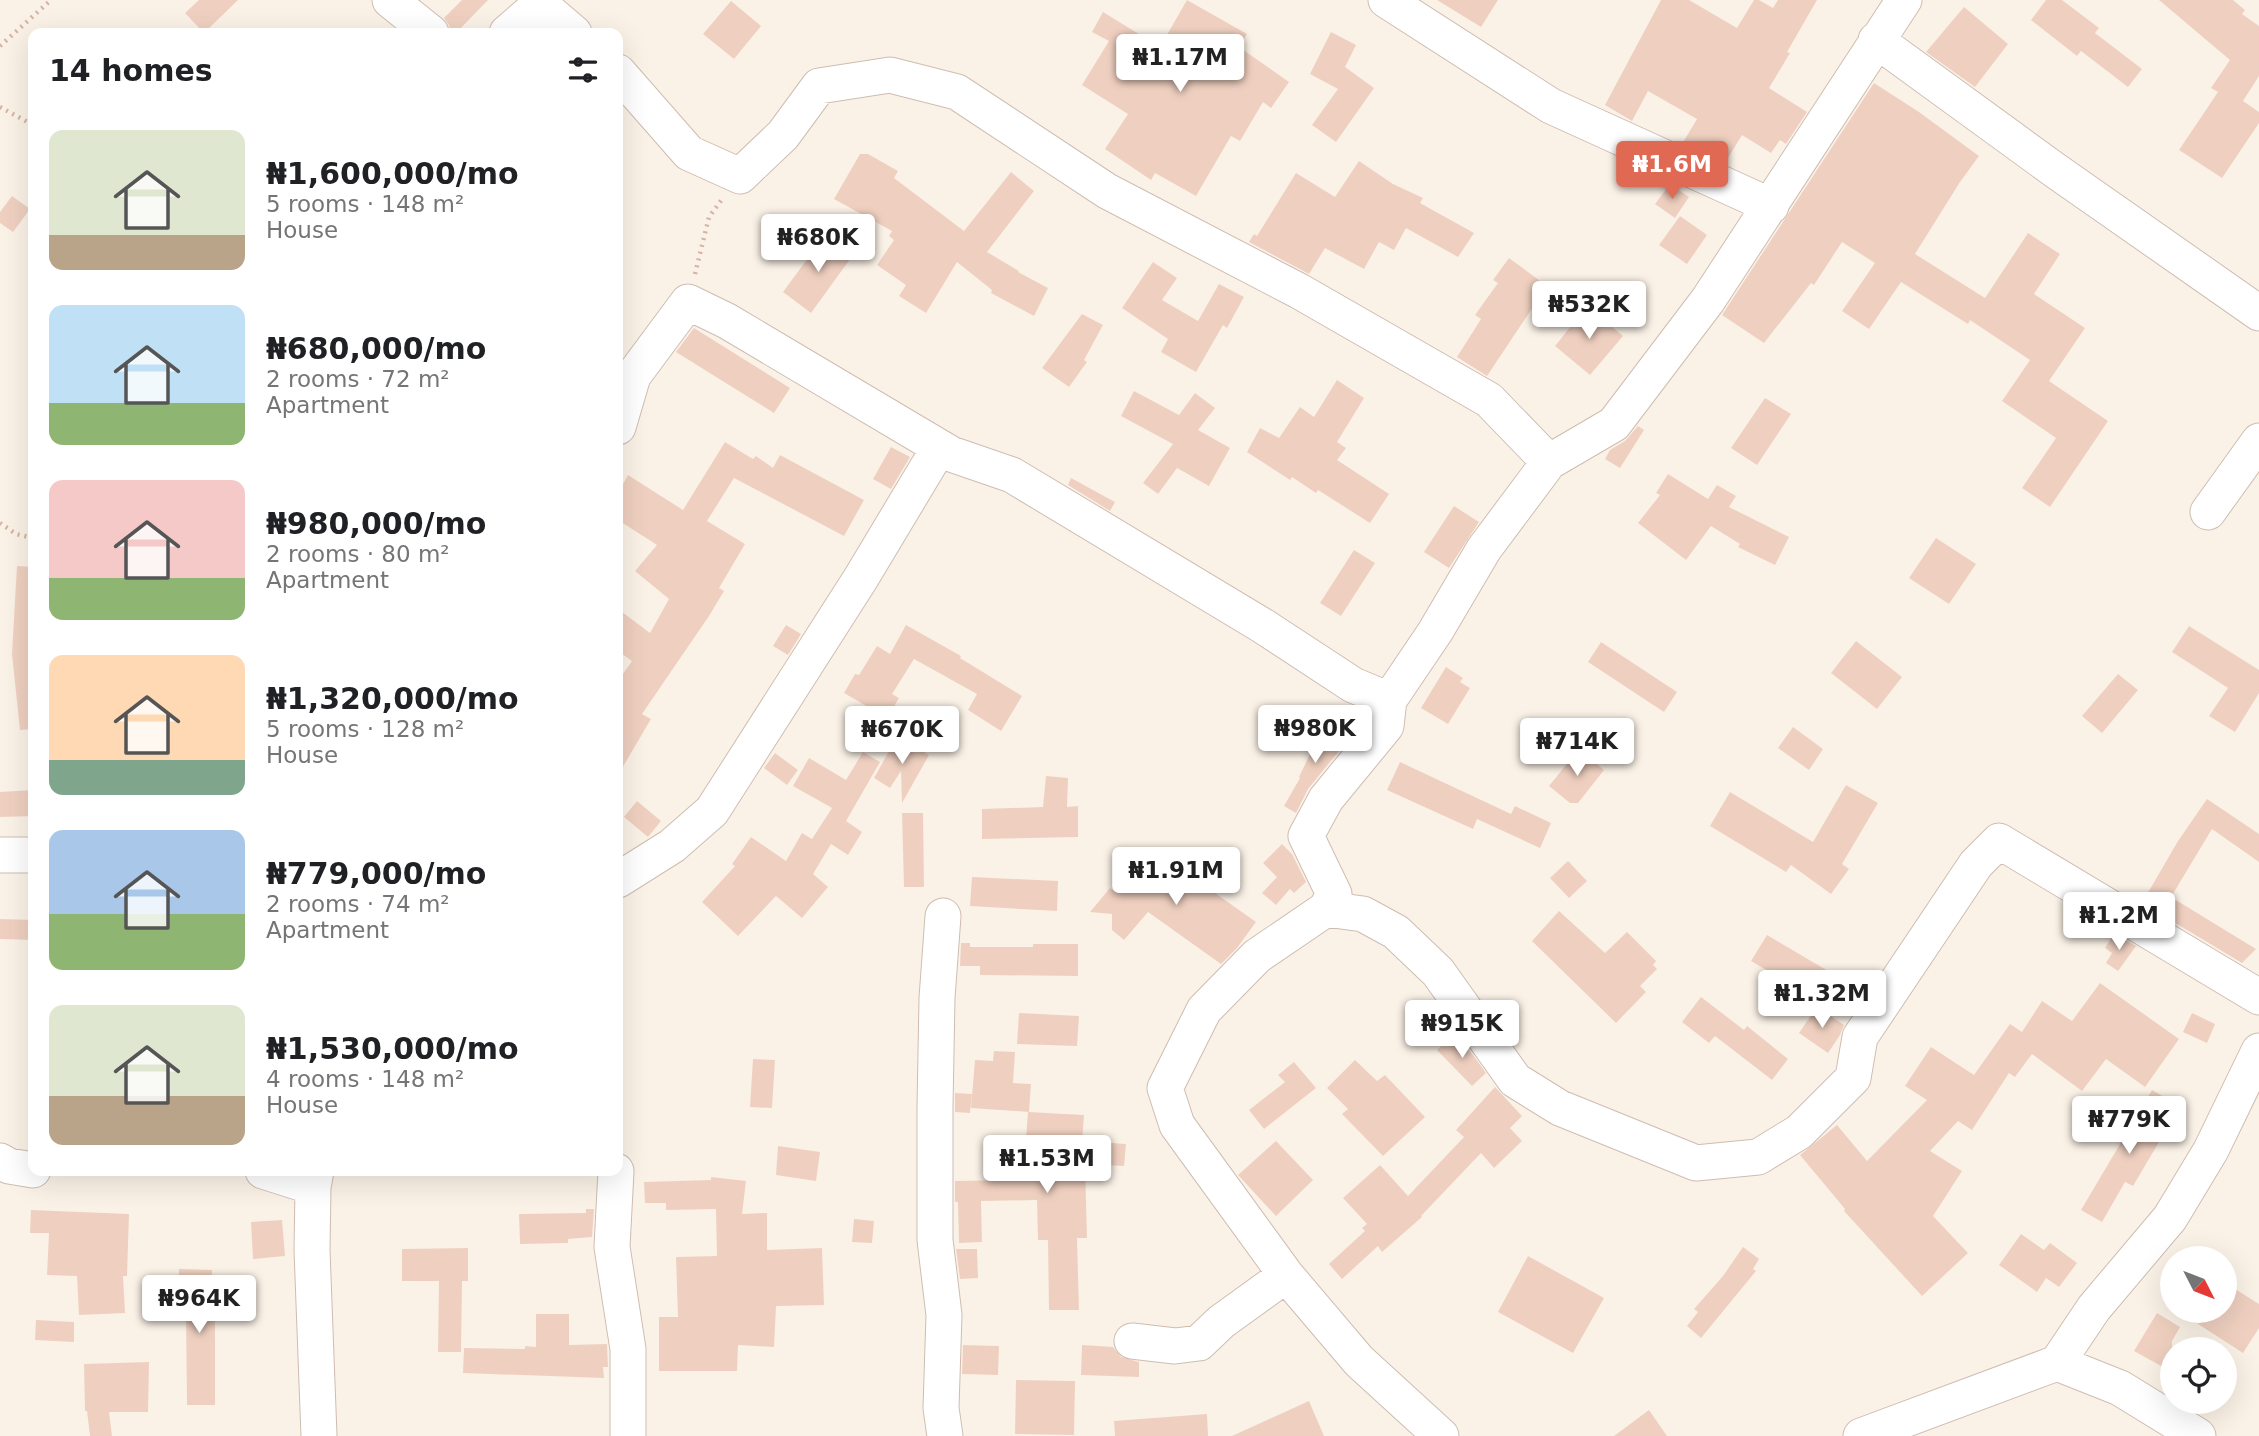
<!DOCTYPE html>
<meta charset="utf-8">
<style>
:root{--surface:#fff;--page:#f6f6f6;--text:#202124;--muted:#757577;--accent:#df6953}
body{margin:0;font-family:"DejaVu Sans",sans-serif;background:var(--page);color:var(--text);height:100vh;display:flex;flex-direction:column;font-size:26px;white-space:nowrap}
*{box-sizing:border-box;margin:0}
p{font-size:23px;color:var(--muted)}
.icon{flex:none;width:38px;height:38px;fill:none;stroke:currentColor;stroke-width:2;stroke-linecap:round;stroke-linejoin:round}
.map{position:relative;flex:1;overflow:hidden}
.details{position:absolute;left:28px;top:28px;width:595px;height:1148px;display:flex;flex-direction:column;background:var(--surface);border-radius:14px;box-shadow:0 7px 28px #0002}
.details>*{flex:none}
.needle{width:46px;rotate:132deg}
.buttons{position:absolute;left:2160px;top:1246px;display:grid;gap:14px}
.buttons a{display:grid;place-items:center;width:77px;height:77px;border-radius:50%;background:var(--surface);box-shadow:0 7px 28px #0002;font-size:35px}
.price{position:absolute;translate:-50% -60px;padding:0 16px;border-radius:7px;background:#fff;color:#222;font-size:23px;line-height:46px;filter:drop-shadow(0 2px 4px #0008)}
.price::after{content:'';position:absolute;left:50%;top:42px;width:21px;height:16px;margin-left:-10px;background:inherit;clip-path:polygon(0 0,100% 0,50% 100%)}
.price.active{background:var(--accent);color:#fff}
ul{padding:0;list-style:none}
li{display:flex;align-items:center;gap:21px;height:175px;padding:0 21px}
li span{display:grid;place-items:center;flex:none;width:196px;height:140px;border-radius:14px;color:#555}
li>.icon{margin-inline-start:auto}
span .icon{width:84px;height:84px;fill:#fffc;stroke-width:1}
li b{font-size:30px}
h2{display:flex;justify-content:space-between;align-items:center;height:84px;padding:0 21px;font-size:30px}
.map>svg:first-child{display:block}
</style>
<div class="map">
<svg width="2259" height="1436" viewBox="0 0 2259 1436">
<rect width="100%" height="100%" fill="#fbf2e7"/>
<path fill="#efd0c0" d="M 199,0 L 238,0 L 204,33 L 185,13 Z
M 462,0 L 488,0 L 456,33 L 451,33 L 449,25 L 444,18 Z
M 1187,0 L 1247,34 L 1239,47 L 1289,82 L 1271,108 L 1263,102 L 1240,141 L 1231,136 L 1196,196 L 1155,173 L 1151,180 L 1105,149 L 1128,114 L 1082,85 L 1109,41 L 1092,32 L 1103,12 L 1160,47 Z
M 1437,0 L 1498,0 L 1481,27 Z
M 1661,0 L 1689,0 L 1737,28 L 1754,0 L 1759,0 L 1773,8 L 1778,0 L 1817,0 L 1787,52 L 1790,53 L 1769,88 L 1807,112 L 1786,144 L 1780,140 L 1771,153 L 1742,135 L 1725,163 L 1682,144 L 1697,119 L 1648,91 L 1632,121 L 1605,105 Z
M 2046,0 L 2062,0 L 2099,28 L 2095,33 L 2142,69 L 2128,87 L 2081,51 L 2077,56 L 2031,20 Z
M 2159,0 L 2233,0 L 2245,10 L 2242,14 L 2259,26 L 2259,76 L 2243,101 L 2259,112 L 2259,123 L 2222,178 L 2179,150 L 2218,92 L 2211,88 L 2230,60 Z
M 731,1 L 761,26 L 734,59 L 703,34 Z
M 1964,7 L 2008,44 L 1975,87 L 1926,52 Z
M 1331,32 L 1356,45 L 1345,67 L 1374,88 L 1336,142 L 1312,125 L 1338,89 L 1310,74 Z
M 1874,83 L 1919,112 L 1979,156 L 1960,182 L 1915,254 L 1985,298 L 2028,233 L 2060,254 L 2034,294 L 2085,328 L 2049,381 L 2108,421 L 2050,507 L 2022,488 L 2056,438 L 2002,401 L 2030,360 L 1970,320 L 1968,324 L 1901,282 L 1869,329 L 1842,311 L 1875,263 L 1842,242 L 1814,285 L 1811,283 L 1764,343 L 1722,315 Z
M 860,154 L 868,154 L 898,171 L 894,178 L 964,231 L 1011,172 L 1034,191 L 987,252 L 1019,271 L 1018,272 L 1048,288 L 1034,316 L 991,293 L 992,290 L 957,262 L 926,313 L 899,296 L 906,285 L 877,265 L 894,240 L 889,236 L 892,231 L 834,199 Z
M 1359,161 L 1393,184 L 1423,198 L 1420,203 L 1474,233 L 1458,257 L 1406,228 L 1394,250 L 1379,242 L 1364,269 L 1325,248 L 1309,274 L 1249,242 L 1254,234 L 1257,236 L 1296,173 L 1335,197 Z
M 1670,184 L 1689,197 L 1675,218 L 1655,204 Z
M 12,196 L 30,209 L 13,232 L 0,223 L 0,212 Z
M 1680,216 L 1707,235 L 1687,264 L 1659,245 Z
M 825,235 L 853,255 L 811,313 L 783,292 Z
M 1509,258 L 1547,286 L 1487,376 L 1457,357 L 1481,319 L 1475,315 L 1498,283 L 1493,280 Z
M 1153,262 L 1177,278 L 1162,300 L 1198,321 L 1219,284 L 1244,297 L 1227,328 L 1223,325 L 1196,372 L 1161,352 L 1168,339 L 1122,308 Z
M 1587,306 L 1623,336 L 1590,375 L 1555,346 Z
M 1082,314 L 1103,325 L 1084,360 L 1087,362 L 1069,387 L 1042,368 Z
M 694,328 L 790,388 L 774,413 L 676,352 Z
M 1337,380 L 1364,398 L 1337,442 L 1346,448 L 1337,460 L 1389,494 L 1370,523 L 1318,490 L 1316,493 L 1292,477 L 1290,480 L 1247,452 L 1260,428 L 1279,438 L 1300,407 L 1314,417 Z
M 1134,391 L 1179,415 L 1195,393 L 1215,408 L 1198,430 L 1230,448 L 1209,486 L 1177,468 L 1158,494 L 1143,483 L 1173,444 L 1121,416 Z
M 1765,398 L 1791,414 L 1757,465 L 1731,448 Z
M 1638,426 L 1644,430 L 1620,468 L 1605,459 L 1610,450 L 1625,441 Z
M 725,442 L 753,459 L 756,456 L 773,468 L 780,455 L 864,500 L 844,536 L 734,478 L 707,521 L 745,544 L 719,588 L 724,591 L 709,616 L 642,714 L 651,719 L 618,775 L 618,681 L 632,661 L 618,651 L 618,609 L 650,633 L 669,599 L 635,571 L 657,545 L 618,520 L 618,493 L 628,475 L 683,510 Z
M 891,447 L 910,457 L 891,489 L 873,479 Z
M 1668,474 L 1708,499 L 1717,485 L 1736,496 L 1729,507 L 1789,537 L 1775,565 L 1738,547 L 1740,544 L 1711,526 L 1686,560 L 1638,523 L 1660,495 L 1656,493 Z
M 1071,478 L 1115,502 L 1110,511 L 1068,485 Z
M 1454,506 L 1479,522 L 1449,568 L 1424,552 Z
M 1936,538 L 1976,564 L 1949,604 L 1909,578 Z
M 1354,550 L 1375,563 L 1341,616 L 1320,603 Z
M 17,566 L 33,567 L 33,729 L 20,730 L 12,654 Z
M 786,625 L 801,634 L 788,655 L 773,646 Z
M 906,625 L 961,656 L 960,658 L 1022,696 L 1001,731 L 968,710 L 977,694 L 914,659 L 892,694 L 899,698 L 887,718 L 844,693 L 855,674 L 859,675 L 877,646 L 890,654 Z
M 2189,626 L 2259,670 L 2259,693 L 2235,732 L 2209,716 L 2228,688 L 2172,652 Z
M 1856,641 L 1902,677 L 1877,709 L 1831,673 Z
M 1601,642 L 1677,692 L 1664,712 L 1588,662 Z
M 1446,667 L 1463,678 L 1460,682 L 1470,688 L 1448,724 L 1421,708 Z
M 2118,674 L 2138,690 L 2102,733 L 2082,716 Z
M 1323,727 L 1346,738 L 1339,751 L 1308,789 L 1296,813 L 1284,806 L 1300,778 L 1299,777 Z
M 1793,727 L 1823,749 L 1809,770 L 1778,748 Z
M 897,737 L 929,755 L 902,803 L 901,771 L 890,788 L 874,778 Z
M 1579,749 L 1604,770 L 1578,803 L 1570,803 L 1549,786 Z
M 863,752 L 880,762 L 846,821 L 862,832 L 848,855 L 831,844 L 813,874 L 828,887 L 802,918 L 776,896 L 738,936 L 702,902 L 735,866 L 732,864 L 751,837 L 786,861 L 802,833 L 812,839 L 832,808 L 793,786 L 809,758 L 846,780 Z
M 775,753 L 798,770 L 787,785 L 764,768 Z
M 1400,762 L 1511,814 L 1515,806 L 1551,823 L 1540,848 L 1477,819 L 1473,829 L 1387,790 Z
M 1046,776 L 1068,778 L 1067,807 L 1078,806 L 1078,837 L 982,839 L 982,809 L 1043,807 Z
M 1846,785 L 1878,803 L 1842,864 L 1849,869 L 1831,894 L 1791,865 L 1786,872 L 1710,826 L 1730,792 L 1813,842 Z
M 33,790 L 33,816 L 0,817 L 0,792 Z
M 2207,799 L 2259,834 L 2259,862 L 2212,829 L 2171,897 L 2256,949 L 2242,963 L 2142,903 L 2178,841 Z
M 637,801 L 661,821 L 648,837 L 624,817 Z
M 902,813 L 923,813 L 924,887 L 904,887 Z
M 1282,844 L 1292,854 L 1306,882 L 1294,893 L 1290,889 L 1276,905 L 1262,893 L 1277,877 L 1263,863 Z
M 1151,847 L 1199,885 L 1201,883 L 1256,922 L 1237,948 L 1221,964 L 1148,912 L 1124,940 L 1112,930 L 1112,914 L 1090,912 L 1110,888 L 1116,892 Z
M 1568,861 L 1587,881 L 1569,898 L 1550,878 Z
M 972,877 L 1058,881 L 1057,911 L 970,906 Z
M 1559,911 L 1605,953 L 1627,932 L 1656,961 L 1653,965 L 1657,969 L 1640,986 L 1646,992 L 1616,1023 L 1532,941 Z
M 0,919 L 33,920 L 33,940 L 0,939 Z
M 2114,934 L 2136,946 L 2118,971 L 2106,963 L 2112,953 L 2105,948 Z
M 1767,935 L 1850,984 L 1834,1010 L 1751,961 Z
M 961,943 L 970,943 L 970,947 L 1033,947 L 1033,944 L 1078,944 L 1078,976 L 980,975 L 980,966 L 960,966 Z
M 2100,983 L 2179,1039 L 2145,1087 L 2106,1059 L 2082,1091 L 2032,1054 L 2015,1077 L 2009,1073 L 1972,1130 L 1958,1121 L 1930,1151 L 1962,1171 L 1933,1216 L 1968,1253 L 1922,1296 L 1844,1211 L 1845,1209 L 1800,1155 L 1837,1125 L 1867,1161 L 1927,1100 L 1905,1086 L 1931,1047 L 1974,1075 L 2010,1024 L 2022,1032 L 2042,1001 L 2072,1021 Z
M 1701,997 L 1744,1030 L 1747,1026 L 1788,1059 L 1772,1080 L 1715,1036 L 1709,1043 L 1682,1022 Z
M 1817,1007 L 1844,1025 L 1840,1035 L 1828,1053 L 1799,1033 Z
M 1019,1013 L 1079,1016 L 1077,1046 L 1017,1044 Z
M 2192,1013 L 2215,1024 L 2207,1043 L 2183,1032 Z
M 1453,1035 L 1473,1055 L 1486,1073 L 1472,1086 L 1437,1050 Z
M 994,1051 L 1015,1052 L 1013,1083 L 1031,1084 L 1029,1112 L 971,1108 L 975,1060 L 993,1061 Z
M 753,1059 L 775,1060 L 772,1108 L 750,1107 Z
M 1355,1060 L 1377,1081 L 1385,1075 L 1425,1117 L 1383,1156 L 1342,1114 L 1348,1109 L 1327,1088 Z
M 1294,1062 L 1316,1088 L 1264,1129 L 1249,1110 L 1285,1082 L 1278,1075 Z
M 1495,1087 L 1522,1116 L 1510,1128 L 1522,1141 L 1494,1168 L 1481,1153 L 1421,1216 L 1422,1217 L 1382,1252 L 1378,1246 L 1342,1279 L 1329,1264 L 1365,1231 L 1362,1228 L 1367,1224 L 1343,1198 L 1380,1165 L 1408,1196 L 1464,1137 L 1456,1130 Z
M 2152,1090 L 2173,1102 L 2155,1133 L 2162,1137 L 2133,1186 L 2125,1182 L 2102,1222 L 2081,1210 Z
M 955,1093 L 972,1094 L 970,1113 L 955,1112 Z
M 1028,1112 L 1084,1115 L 1082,1141 L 1126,1144 L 1124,1166 L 1085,1164 L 1087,1238 L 1077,1238 L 1079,1310 L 1049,1310 L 1048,1240 L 1038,1240 L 1037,1200 L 981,1201 L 982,1242 L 959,1243 L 958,1202 L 955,1202 L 955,1181 L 1023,1180 Z
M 1276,1141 L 1313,1180 L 1276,1216 L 1238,1175 Z
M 778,1146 L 820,1152 L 816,1181 L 776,1175 Z
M 711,1177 L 746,1181 L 742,1214 L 767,1213 L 767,1250 L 822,1248 L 824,1305 L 776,1306 L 774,1347 L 738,1345 L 737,1371 L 659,1371 L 659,1317 L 678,1317 L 676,1257 L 717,1256 L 716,1209 L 666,1210 L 666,1203 L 645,1203 L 644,1182 L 711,1180 Z
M 586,1209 L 594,1209 L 592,1237 L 568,1239 L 568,1243 L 520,1244 L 519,1214 L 586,1213 Z
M 31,1210 L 129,1214 L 127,1276 L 123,1276 L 125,1313 L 79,1315 L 77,1276 L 47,1275 L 49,1233 L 30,1233 Z
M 854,1219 L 874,1221 L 872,1243 L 852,1242 Z
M 282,1220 L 285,1256 L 253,1259 L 251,1222 Z
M 2021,1234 L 2044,1250 L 2050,1243 L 2077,1263 L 2059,1287 L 2046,1278 L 2037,1292 L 1999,1265 Z
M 1743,1247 L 1759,1259 L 1753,1269 L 1756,1271 L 1701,1338 L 1687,1326 L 1698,1312 L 1694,1309 L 1723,1276 Z
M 468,1248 L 468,1281 L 462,1281 L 461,1352 L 438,1352 L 439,1281 L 402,1281 L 402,1249 Z
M 956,1249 L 977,1249 L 978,1278 L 960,1279 Z
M 1528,1256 L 1604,1298 L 1573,1353 L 1498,1312 Z
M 179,1269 L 212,1270 L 211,1320 L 215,1320 L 215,1405 L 187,1405 L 186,1310 L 179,1310 Z
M 2224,1282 L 2259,1304 L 2259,1328 L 2243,1353 L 2178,1311 L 2224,1311 Z
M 2157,1313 L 2180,1327 L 2172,1341 L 2172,1372 L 2134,1351 Z
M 536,1314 L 569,1314 L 569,1345 L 607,1344 L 608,1367 L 603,1367 L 604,1378 L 463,1373 L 464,1348 L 525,1349 L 525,1346 L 536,1347 Z
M 36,1320 L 74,1322 L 74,1342 L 35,1340 Z
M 963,1345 L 999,1346 L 998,1375 L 962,1374 Z
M 1082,1345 L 1113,1347 L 1121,1357 L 1139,1362 L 1139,1377 L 1081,1375 Z
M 149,1362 L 148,1412 L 109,1412 L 112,1436 L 90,1436 L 87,1411 L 85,1411 L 84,1364 Z
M 1016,1380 L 1075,1381 L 1074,1435 L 1015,1434 Z
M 1309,1401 L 1324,1436 L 1232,1436 Z
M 1649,1410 L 1667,1436 L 1614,1436 Z
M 1207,1414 L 1208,1436 L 1115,1436 L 1114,1421 Z"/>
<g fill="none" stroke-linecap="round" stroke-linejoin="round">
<defs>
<path id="minor" d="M 390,0 L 431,33
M 1386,0 L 1551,106 L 1771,206
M 507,33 L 540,4 L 574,33
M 1876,40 L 2056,171 L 2259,313
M 618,72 L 689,153 L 740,176 L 783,135 L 819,86 L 890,75 L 957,92 L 1107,191 L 1299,291 L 1489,400 L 1549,462
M 618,427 L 633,376 L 688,302 L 727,321 L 951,454 L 1012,475 L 1263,626 L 1353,685 L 1389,700 L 1435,632 L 1484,549 L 1549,462 L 1614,424 L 1708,300 L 1904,0
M 2208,512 L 2259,441
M 1389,700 L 1386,726 L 1326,799 L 1306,836 L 1334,894 L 1326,909 L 1257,956 L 1204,1010 L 1165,1088 L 1177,1125 L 1286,1275 L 1359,1361 L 1441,1436
M 0,855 L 33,855
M 618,880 L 672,846 L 712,811 L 861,578 L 939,448
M 1326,909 L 1363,914 L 1396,932 L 1438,972 L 1515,1080 L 1560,1108 L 1696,1163 L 1758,1157 L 1799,1132 L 1853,1078 L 1860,1037 L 1976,864 L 1999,841 L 2259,997
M 943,916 L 937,998 L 935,1107 L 935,1240 L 944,1315 L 941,1408 L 945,1436
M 0,1161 L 9,1166 L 33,1170
M 263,1171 L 313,1187
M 316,1171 L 313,1187 L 312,1250 L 319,1436
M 616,1171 L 612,1247 L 628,1349 L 628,1436
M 1132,1341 L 1175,1346 L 1199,1343 L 1221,1322 L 1286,1275
M 2057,1363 L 2120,1388 L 2198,1436
M 1861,1436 L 2057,1363 L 2094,1308 L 2170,1218 L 2211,1150 L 2259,1051"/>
</defs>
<use href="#minor" stroke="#cfbcb1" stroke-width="37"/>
<path stroke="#d5b3a3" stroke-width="4.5" stroke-dasharray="2 5" stroke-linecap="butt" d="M 0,46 L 51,0
M 0,107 L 33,125
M 695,274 L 709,217 L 723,198
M 0,523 L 16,534 L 33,538"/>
<use href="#minor" stroke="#fff" stroke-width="35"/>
</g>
</svg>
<div class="buttons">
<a><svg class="needle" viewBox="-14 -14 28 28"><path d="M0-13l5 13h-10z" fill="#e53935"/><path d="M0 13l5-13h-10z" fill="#757577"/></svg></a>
<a><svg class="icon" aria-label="locate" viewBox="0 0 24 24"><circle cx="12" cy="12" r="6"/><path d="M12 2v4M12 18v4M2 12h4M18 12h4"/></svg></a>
</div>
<b class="price" style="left:1180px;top:94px">₦1.17M</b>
<b class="price active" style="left:1672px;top:201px">₦1.6M</b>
<b class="price" style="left:818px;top:274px">₦680K</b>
<b class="price" style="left:1589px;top:341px">₦532K</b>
<b class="price" style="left:1315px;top:765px">₦980K</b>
<b class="price" style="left:902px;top:766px">₦670K</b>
<b class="price" style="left:1577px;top:778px">₦714K</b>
<b class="price" style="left:1176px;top:907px">₦1.91M</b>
<b class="price" style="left:2119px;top:952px">₦1.2M</b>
<b class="price" style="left:1822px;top:1030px">₦1.32M</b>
<b class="price" style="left:1462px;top:1060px">₦915K</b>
<b class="price" style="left:2129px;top:1156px">₦779K</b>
<b class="price" style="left:1047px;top:1195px">₦1.53M</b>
<b class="price" style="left:199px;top:1335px">₦964K</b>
<section class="details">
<h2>14 homes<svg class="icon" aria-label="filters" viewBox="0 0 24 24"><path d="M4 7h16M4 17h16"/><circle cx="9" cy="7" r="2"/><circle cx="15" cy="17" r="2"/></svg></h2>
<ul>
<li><span style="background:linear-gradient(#dfe7d0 75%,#b9a48a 0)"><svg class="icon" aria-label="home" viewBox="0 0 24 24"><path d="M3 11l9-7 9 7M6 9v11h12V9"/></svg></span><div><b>₦1,600,000/mo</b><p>5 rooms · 148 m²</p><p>House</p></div></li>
<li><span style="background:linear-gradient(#bfe0f5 70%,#8fb573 0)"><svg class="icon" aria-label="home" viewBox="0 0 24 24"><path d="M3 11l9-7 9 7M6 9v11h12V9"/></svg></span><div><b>₦680,000/mo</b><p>2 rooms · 72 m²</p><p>Apartment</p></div></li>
<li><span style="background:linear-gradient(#f6c9c9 70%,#8fb573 0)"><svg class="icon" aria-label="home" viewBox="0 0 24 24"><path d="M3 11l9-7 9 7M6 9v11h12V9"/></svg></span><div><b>₦980,000/mo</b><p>2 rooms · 80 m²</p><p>Apartment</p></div></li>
<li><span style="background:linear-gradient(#ffd9b3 75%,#7fa58c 0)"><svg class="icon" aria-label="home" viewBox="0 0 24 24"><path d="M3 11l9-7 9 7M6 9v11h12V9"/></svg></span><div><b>₦1,320,000/mo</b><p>5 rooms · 128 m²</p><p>House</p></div></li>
<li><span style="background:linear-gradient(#a9c7e8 60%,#8fb573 0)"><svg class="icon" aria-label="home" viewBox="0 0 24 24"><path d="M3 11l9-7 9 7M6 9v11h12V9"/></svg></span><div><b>₦779,000/mo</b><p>2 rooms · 74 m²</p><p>Apartment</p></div></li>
<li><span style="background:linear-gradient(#dfe7d0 65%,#b9a48a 0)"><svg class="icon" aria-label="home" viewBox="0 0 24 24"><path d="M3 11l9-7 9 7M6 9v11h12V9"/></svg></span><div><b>₦1,530,000/mo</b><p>4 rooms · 148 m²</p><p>House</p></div></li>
</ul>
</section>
</div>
